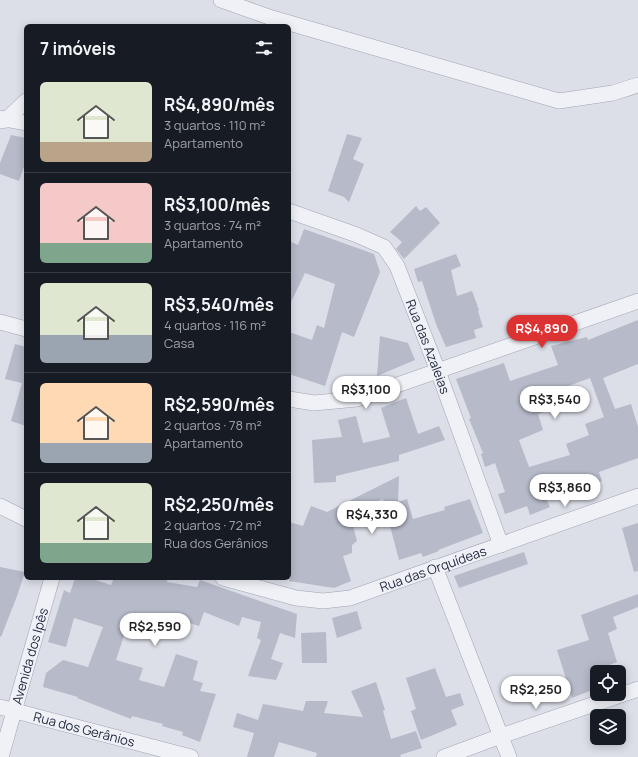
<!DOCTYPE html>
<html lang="pt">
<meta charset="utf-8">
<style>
:root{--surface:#171b24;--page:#242831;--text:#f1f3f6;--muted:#9ea1a6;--line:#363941;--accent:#dd3232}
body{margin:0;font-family:Manrope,sans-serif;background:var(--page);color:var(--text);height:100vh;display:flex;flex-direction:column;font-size:15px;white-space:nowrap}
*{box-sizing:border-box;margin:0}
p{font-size:13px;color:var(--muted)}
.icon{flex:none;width:22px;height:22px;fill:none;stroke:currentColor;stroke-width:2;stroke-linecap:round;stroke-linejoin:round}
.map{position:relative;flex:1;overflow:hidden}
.panel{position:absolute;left:24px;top:24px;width:267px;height:556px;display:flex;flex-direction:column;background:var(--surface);border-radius:6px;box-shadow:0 2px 10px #0003}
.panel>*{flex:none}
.buttons{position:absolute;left:590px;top:665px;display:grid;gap:8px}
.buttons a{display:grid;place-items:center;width:36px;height:36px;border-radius:6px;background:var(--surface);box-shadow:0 2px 10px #0003;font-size:20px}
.price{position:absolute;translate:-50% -34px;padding:0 9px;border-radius:14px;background:#fff;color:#222;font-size:13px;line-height:26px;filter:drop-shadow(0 1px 2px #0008)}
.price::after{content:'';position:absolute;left:50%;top:24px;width:12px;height:9px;margin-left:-6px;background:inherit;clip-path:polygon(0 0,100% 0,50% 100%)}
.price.selected{background:var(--accent);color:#fff}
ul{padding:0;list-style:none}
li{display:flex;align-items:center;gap:12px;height:100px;padding:0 16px}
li+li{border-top:1px solid var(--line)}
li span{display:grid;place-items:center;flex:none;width:112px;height:80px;border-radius:6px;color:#555}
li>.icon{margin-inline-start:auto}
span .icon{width:48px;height:48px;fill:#fffc;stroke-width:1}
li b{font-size:17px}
h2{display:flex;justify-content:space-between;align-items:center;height:48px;padding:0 16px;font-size:17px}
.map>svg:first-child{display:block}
</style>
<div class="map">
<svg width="638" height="757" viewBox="0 0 638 757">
<rect width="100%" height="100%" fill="#dcdfe8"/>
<path fill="#b6bac9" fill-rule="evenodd" d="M 347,134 L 362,138 L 353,159 L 364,164 L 349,202 L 344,197 L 328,191 Z
M 11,135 L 26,138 L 26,161 L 19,181 L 0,174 L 0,163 Z
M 416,206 L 420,211 L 426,207 L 440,223 L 404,259 L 396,249 L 402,242 L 390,232 Z
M 304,229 L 374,254 L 380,272 L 354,337 L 342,332 L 325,386 L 289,374 L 289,332 L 312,340 L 317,325 L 324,328 L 335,284 L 305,273 L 289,306 L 289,241 L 298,245 Z
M 456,254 L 461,266 L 451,270 L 457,296 L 472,291 L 479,310 L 478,311 L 483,327 L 474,330 L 476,338 L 446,347 L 436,324 L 422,281 L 418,282 L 414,269 Z
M 638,320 L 638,364 L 603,378 L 615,409 L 631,404 L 638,427 L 638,458 L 599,472 L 602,481 L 582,488 L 581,485 L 546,498 L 550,507 L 530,515 L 527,506 L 505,514 L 498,494 L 505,492 L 495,463 L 485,467 L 481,454 L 483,453 L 469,419 L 471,418 L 456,379 L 504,363 L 510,381 L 558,365 L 551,346 L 587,337 L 588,340 ZM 590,378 L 604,417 L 585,424 L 589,435 L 566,444 L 570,455 L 529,467 L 519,440 L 543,430 L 538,414 L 560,406 L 555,391 Z
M 380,336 L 408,343 L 415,360 L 377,376 Z
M 15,344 L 26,347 L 26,426 L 11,421 L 22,383 L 5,379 Z
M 406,398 L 418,434 L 439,426 L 445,440 L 399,455 L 399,461 L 336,476 L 336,482 L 314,483 L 312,440 L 342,437 L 338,420 L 356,416 L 363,443 L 390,437 L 381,408 Z
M 399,476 L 398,502 L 407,499 L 413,519 L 445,510 L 444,507 L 470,499 L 483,533 L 438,550 L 439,551 L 423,557 L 421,553 L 399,560 L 383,499 L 349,511 L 357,541 L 352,545 L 352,553 L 343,556 L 351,581 L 334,588 L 289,581 L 289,522 L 303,526 L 311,506 L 327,512 Z
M 638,523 L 638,571 L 634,572 L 622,528 Z
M 524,552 L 528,564 L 459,588 L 454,576 Z
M 0,567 L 25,572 L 17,596 L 1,637 L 0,636 Z
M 75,578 L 89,578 L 111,585 L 114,578 L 168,578 L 167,582 L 197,587 L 200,580 L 297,614 L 295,638 L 280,633 L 271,659 L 283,663 L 276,680 L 248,676 L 261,640 L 257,638 L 261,622 L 242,617 L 239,626 L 204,612 L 199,626 L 180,620 L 179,624 L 154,614 L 150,625 L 130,617 L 116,660 L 143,668 L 139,680 L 164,687 L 176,654 L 198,661 L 193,680 L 203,683 L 200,691 L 216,694 L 200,742 L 182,735 L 183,732 L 162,726 L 163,724 L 132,716 L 131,719 L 77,698 L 78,697 L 43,687 L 46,673 L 63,660 L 88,667 L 103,627 L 74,618 L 66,647 L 48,642 L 64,590 L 70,593 Z
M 638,594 L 638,607 L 613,617 L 617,629 L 608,633 L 617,662 L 593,671 L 597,688 L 572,698 L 557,650 L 589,640 L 581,615 Z
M 357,611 L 362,629 L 337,638 L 332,618 Z
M 326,632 L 327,663 L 302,663 L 301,633 Z
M 435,668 L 446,697 L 460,693 L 464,705 L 451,710 L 457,725 L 421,740 L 411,711 L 416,709 L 406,678 Z
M 376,682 L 385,710 L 383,711 L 391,739 L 416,731 L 422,748 L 400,755 L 401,757 L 316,757 L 317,753 L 279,742 L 274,757 L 247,757 L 254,733 L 233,727 L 237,713 L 258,720 L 263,704 L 303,711 L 306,701 L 328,701 L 324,713 L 363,717 L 351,691 Z"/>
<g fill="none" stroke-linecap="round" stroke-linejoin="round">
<defs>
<g id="street">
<path d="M 221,0 L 272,18 L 559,101 L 613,93 L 638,85"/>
<path d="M 0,118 L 26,123"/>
<path d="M 0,121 L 6,120 L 26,101"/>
<path id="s1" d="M 289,211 L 357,235 L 384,247 L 397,266 L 438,371 L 501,545"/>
<path d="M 0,322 L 26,329"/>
<path d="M 289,399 L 314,403 L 357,399 L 638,301"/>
<path d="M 0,506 L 26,519"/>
<path d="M 435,567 L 509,757"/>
<path id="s2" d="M 223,578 L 296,598 L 323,601 L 350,598 L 638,496"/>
<path id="s3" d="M 0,707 L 191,757"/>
<path id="s4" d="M 1,757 L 52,578"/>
<path d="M 444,757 L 501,736 L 638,689"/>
</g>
</defs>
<use href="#street" stroke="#a1a5b2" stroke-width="16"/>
<use href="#street" stroke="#eff1f6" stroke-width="15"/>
</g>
<g text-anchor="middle" stroke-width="3" stroke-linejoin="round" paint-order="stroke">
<g font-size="13" fill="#242a40" stroke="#eceef6">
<text dy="5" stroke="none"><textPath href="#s1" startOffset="211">Rua das Azaleias</textPath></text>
<text dy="5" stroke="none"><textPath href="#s2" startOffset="218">Rua das Orquídeas</textPath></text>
<text dy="5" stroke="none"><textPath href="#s4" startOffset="105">Avenida dos Ipês</textPath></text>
<text dy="5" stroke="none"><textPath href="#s3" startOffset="87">Rua dos Gerânios</textPath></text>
</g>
</g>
</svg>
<div class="buttons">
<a><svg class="icon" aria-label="locate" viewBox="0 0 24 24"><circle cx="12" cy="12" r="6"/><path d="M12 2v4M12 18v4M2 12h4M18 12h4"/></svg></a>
<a><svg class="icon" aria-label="layers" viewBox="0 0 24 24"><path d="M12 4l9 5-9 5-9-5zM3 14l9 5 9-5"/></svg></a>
</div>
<b class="price selected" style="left:542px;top:349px">R$4,890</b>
<b class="price" style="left:366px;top:410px">R$3,100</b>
<b class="price" style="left:555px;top:420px">R$3,540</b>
<b class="price" style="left:565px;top:508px">R$3,860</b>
<b class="price" style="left:372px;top:535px">R$4,330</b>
<b class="price" style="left:155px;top:647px">R$2,590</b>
<b class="price" style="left:536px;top:710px">R$2,250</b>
<section class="panel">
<h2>7 imóveis<svg class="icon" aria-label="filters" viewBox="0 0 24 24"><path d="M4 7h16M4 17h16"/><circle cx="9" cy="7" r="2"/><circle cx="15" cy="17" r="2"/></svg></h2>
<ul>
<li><span style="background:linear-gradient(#dfe7d0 75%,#b9a48a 0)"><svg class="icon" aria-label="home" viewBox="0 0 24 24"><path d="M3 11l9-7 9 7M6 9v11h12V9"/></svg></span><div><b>R$4,890/mês</b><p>3 quartos · 110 m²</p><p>Apartamento</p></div></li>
<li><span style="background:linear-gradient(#f6c9c9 75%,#7fa58c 0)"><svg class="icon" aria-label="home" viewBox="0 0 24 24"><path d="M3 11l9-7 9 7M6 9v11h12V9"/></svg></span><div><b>R$3,100/mês</b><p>3 quartos · 74 m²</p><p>Apartamento</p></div></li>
<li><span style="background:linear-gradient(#dfe7d0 65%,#9aa5b1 0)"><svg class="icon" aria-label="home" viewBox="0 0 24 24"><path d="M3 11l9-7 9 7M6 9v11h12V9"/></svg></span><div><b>R$3,540/mês</b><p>4 quartos · 116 m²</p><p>Casa</p></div></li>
<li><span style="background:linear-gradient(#ffd9b3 75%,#9aa5b1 0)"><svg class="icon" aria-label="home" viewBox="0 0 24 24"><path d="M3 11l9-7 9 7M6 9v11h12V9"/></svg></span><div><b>R$2,590/mês</b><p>2 quartos · 78 m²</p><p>Apartamento</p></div></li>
<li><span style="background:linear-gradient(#dfe7d0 75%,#7fa58c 0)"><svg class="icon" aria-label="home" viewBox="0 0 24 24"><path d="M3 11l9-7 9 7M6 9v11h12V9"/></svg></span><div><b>R$2,250/mês</b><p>2 quartos · 72 m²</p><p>Rua dos Gerânios</p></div></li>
</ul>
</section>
</div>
